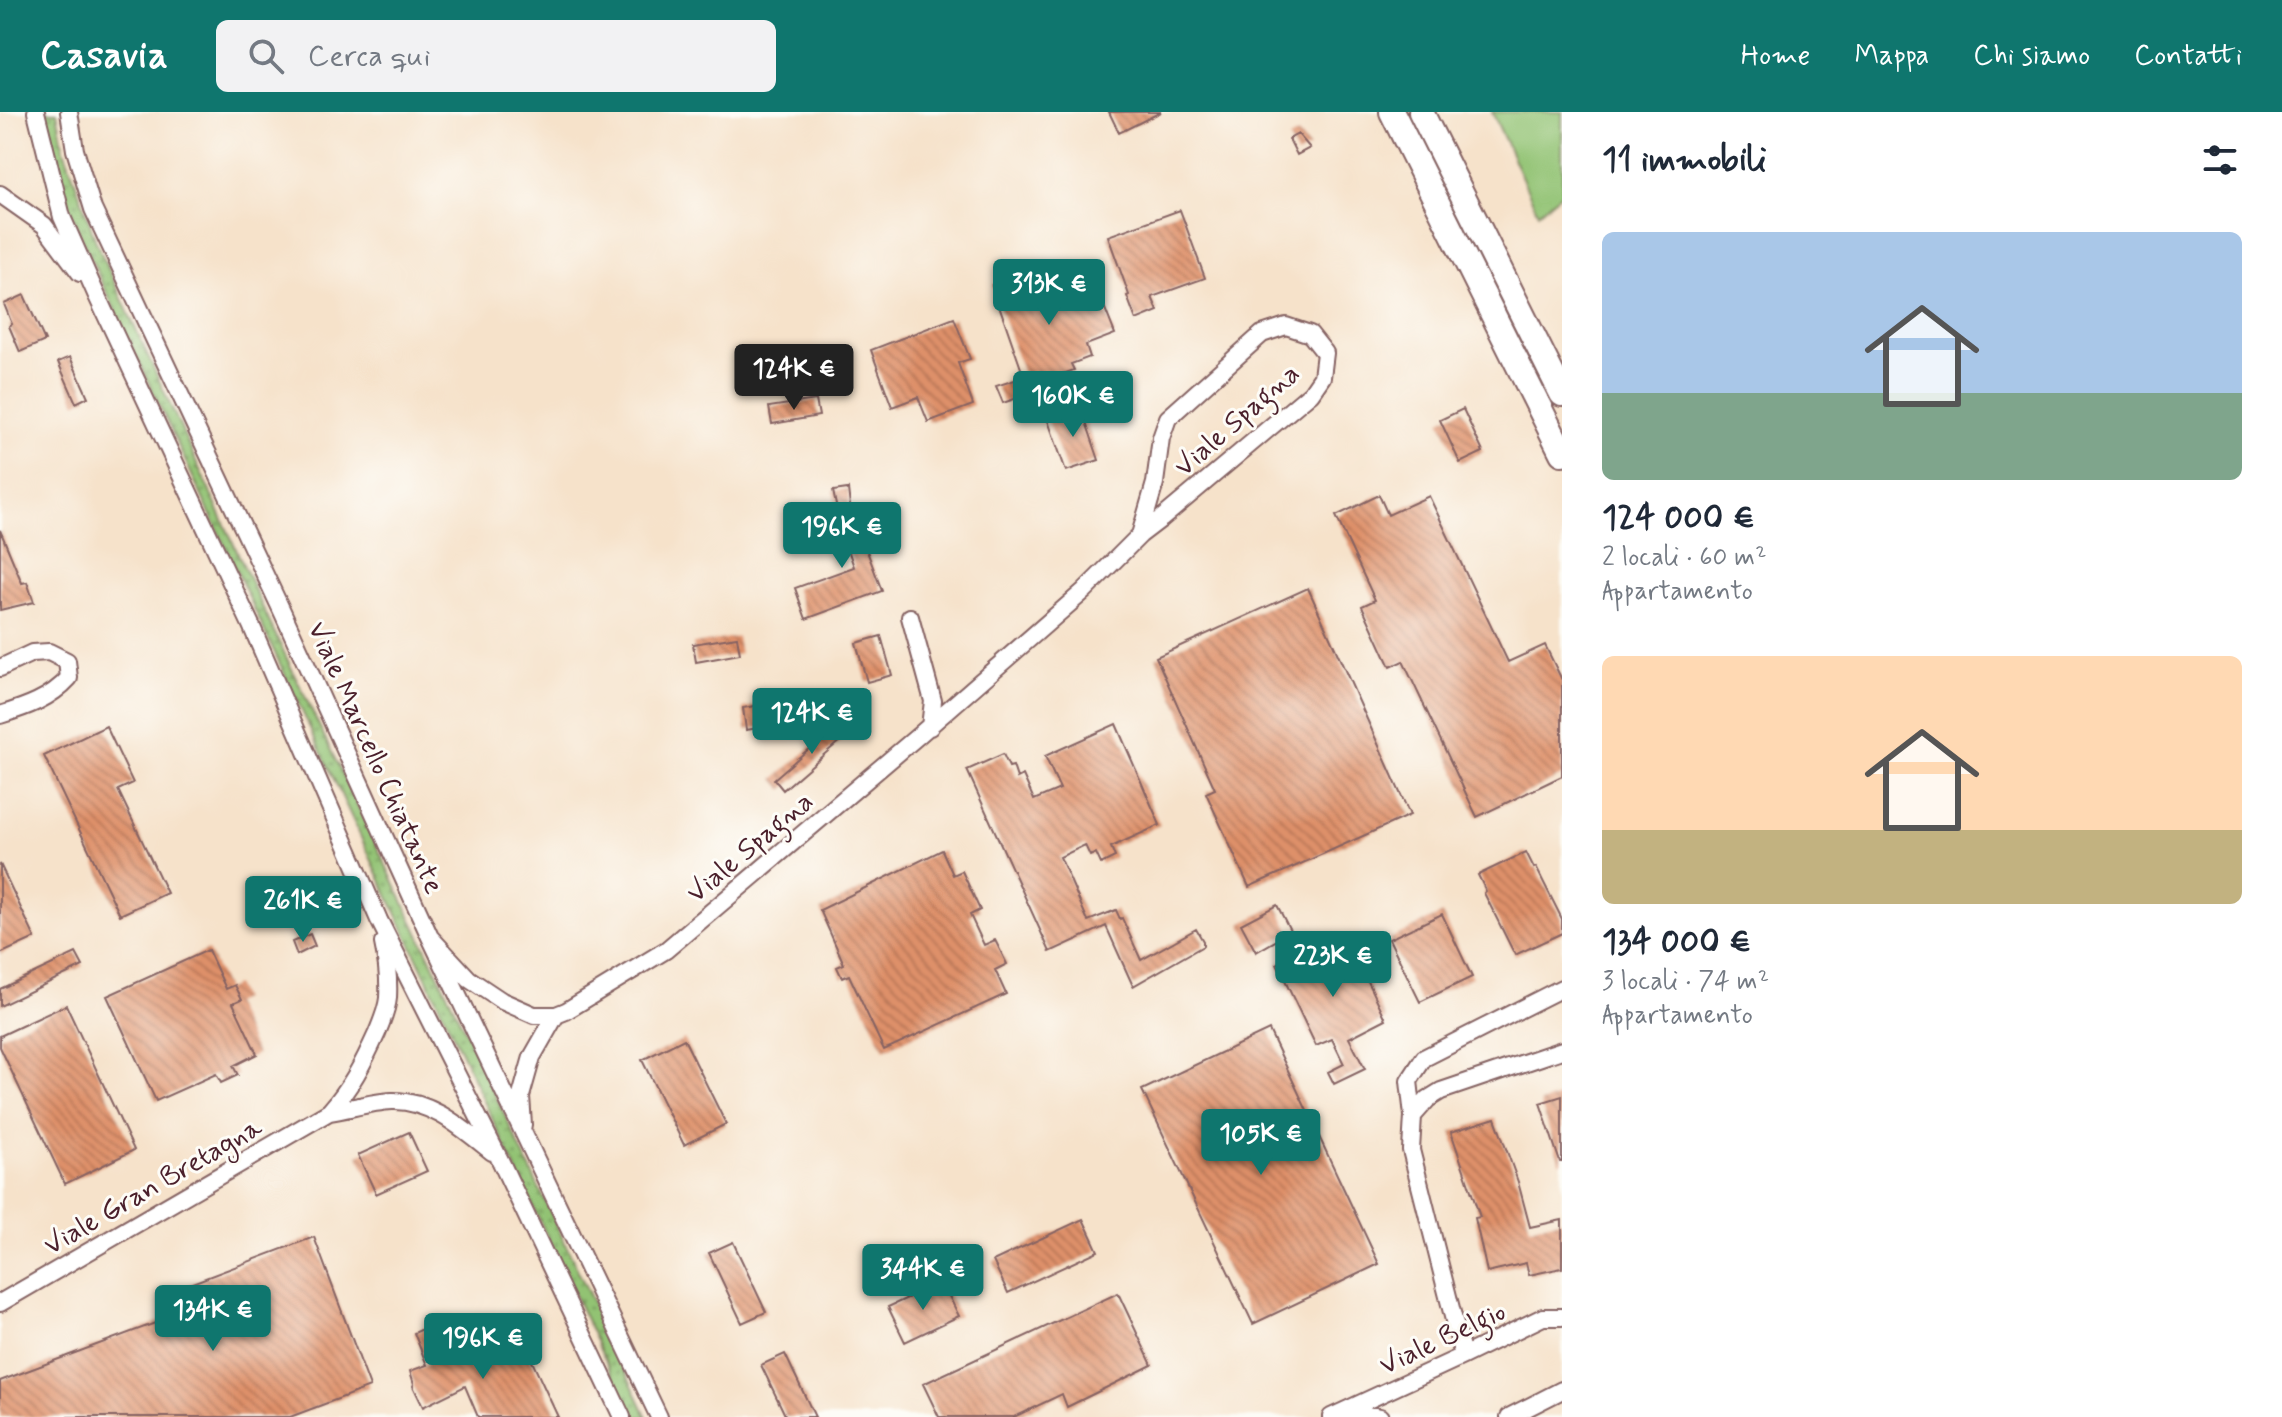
<!DOCTYPE html>
<html lang="it">
<meta charset="utf-8">
<style>
:root{--surface:#fff;--page:#f2f2f3;--text:#1f2937;--muted:#747a83;--accent:#0f766e}
body{margin:0;font-family:Mynerve,sans-serif;background:var(--page);color:var(--text);height:100vh;display:flex;flex-direction:column;font-size:30px;white-space:nowrap}
*{box-sizing:border-box;margin:0}
p{font-size:26px;color:var(--muted)}
.icon{flex:none;width:44px;height:44px;fill:none;stroke:currentColor;stroke-width:2;stroke-linecap:round;stroke-linejoin:round}
.map{position:relative;flex:1;overflow:hidden}
.panel{display:flex;flex-direction:column;background:var(--surface);width:720px}
.panel>*{flex:none}
.price{position:absolute;translate:-50% -68px;padding:0 18px;border-radius:8px;background:var(--accent);color:#fff;font-size:26px;line-height:52px;filter:drop-shadow(0 2px 4px #0008)}
.price::after{content:'';position:absolute;left:50%;top:48px;width:24px;height:18px;margin-left:-12px;background:inherit;clip-path:polygon(0 0,100% 0,50% 100%)}
.price.on{background:#222;color:#fff}
ul{padding:0;list-style:none}
li{display:grid;align-content:center;gap:16px;height:424px;padding:0 40px}
li span{display:grid;place-items:center;height:248px;border-radius:12px;color:#555}
li>.icon{margin-inline-start:auto}
span .icon{width:144px;height:144px;fill:#fffc;stroke-width:1}
li b{font-size:34px}
h2{display:flex;justify-content:space-between;align-items:center;height:96px;padding:0 40px;font-size:34px}
header{display:flex;align-items:center;gap:48px;box-sizing:border-box;height:112px;padding:0 40px;background:var(--accent);color:#fff}
header strong{font-size:38px}
nav{display:flex;gap:44px;margin-inline-start:auto;font-size:28px}
.search{width:560px;height:72px;background:var(--page);display:flex;align-items:center;gap:20px;box-sizing:border-box;padding:0 28px;border-radius:12px;color:var(--muted);font-size:30px}
main{display:flex;flex:1;min-height:0}
.map>svg:first-child{display:block}
</style>
<header>
<strong>Casavia</strong>
<div class="search"><svg class="icon" aria-label="search" viewBox="0 0 24 24"><circle cx="10" cy="10" r="6"/><path d="M15 15l6 6"/></svg>Cerca qui</div>
<nav><a>Home</a><a>Mappa</a><a>Chi siamo</a><a>Contatti</a></nav>
</header>
<main>
<div class="map">
<svg width="1562" height="1305" viewBox="0 0 1562 1305">
<defs>
<pattern id="grass-dots" width="8" height="8" patternUnits="userSpaceOnUse" patternTransform="scale(2)"><rect width="8" height="8" fill="#92c373"/><path d="M2 2h.1M6 6h.1" fill="none" stroke="#799e5f" stroke-width="1.8" stroke-linecap="round"/></pattern>
<pattern id="building-back-hatch" width="6" height="6" patternUnits="userSpaceOnUse" patternTransform="scale(2)"><rect width="6" height="6" fill="#de9069"/><path d="M-1 5l2 2M0 0l6 6M5-1l2 2" fill="none" stroke="#b67557"/></pattern>
</defs>
<rect width="100%" height="100%" fill="#fdfcf7"/>
<filter id="ink" filterUnits="userSpaceOnUse"><feTurbulence type="fractalNoise" baseFrequency=".0125" numOctaves="2"/><feDisplacementMap in="SourceGraphic" scale="16" xChannelSelector="R" yChannelSelector="G"/><feConvolveMatrix kernelMatrix="1 2 1 2 8 2 1 2 1" color-interpolation-filters="sRGB"/></filter>
<filter id="wash" filterUnits="userSpaceOnUse"><feTurbulence type="fractalNoise" baseFrequency=".006" numOctaves="4" result="noise"/><feDisplacementMap in="SourceGraphic" scale="32" xChannelSelector="R" yChannelSelector="G"/><feGaussianBlur stdDeviation="1.8" result="paint"/><feColorMatrix in="noise" values="0 0 0 0 0 0 0 0 0 0 0 0 0 0 0 0 0 1.4 0 .05"/><feComposite in="paint" operator="in"/></filter>
<g filter="url(#wash)">
<rect width="100%" height="100%" fill="#f6e2ca"/>
<path fill="url(#grass-dots)" stroke="#6e714f" stroke-width="2" d="M 45,0 L 57,0 L 64,37 L 96,130 L 267,505 L 449,885 L 647,1305 L 633,1305 L 601,1240 L 85,134 L 65,84 Z"/>
<path fill="#92c373" stroke="#6e714f" stroke-width="2" d="M 1492,0 L 1562,0 L 1562,81 L 1538,101 Z"/>
<g id="blocks">
<path fill="url(#building-back-hatch)" d="M 1109,0 L 1161,0 L 1119,21 Z
M 1298,22 L 1310,36 L 1297,43 L 1289,27 Z
M 1180,98 L 1205,166 L 1152,185 L 1158,199 L 1136,208 L 1127,184 L 1129,183 L 1108,124 Z
M 1077,152 L 1090,187 L 1100,184 L 1115,222 L 1086,233 L 1090,245 L 1071,252 L 1074,258 L 1043,269 L 1046,276 L 1003,291 L 996,274 L 1024,265 L 992,173 L 1017,163 L 1022,174 Z
M 24,183 L 45,229 L 20,240 L 9,214 L 12,212 L 4,192 Z
M 954,206 L 970,247 L 958,251 L 973,293 L 928,310 L 918,285 L 892,295 L 871,238 Z
M 70,245 L 88,285 L 76,291 L 58,250 Z
M 816,288 L 819,304 L 772,312 L 769,295 Z
M 1081,295 L 1099,348 L 1066,359 L 1047,306 Z
M 1463,297 L 1483,340 L 1460,351 L 1440,308 Z
M 848,377 L 850,394 L 882,479 L 806,507 L 795,476 L 854,455 L 841,417 L 833,379 Z
M 1379,383 L 1388,403 L 1429,384 L 1508,550 L 1545,533 L 1562,568 L 1562,664 L 1477,705 L 1403,549 L 1390,555 L 1362,494 L 1375,488 L 1336,404 Z
M 0,418 L 22,471 L 27,470 L 34,490 L 0,498 Z
M 1308,476 L 1410,703 L 1249,775 L 1206,681 L 1215,677 L 1156,545 Z
M 881,524 L 892,563 L 867,570 L 856,531 Z
M 737,525 L 740,542 L 696,550 L 693,532 Z
M 772,591 L 776,613 L 746,618 L 743,596 Z
M 840,610 L 849,621 L 783,678 L 774,667 Z
M 1116,612 L 1160,713 L 1111,735 L 1115,745 L 1101,752 L 1096,741 L 1090,744 L 1085,733 L 1060,745 L 1088,809 L 1116,798 L 1120,807 L 1122,806 L 1141,848 L 1196,817 L 1203,829 L 1203,834 L 1133,874 L 1106,814 L 1050,840 L 967,658 L 1003,642 L 1009,655 L 1013,654 L 1017,666 L 1023,663 L 1034,688 L 1060,677 L 1045,644 Z
M 106,614 L 133,671 L 118,678 L 167,781 L 120,803 L 44,644 Z
M 942,738 L 953,763 L 962,759 L 980,798 L 970,803 L 984,833 L 995,828 L 1007,852 L 995,858 L 1006,882 L 884,938 L 849,863 L 842,866 L 837,855 L 844,852 L 820,798 Z
M 1526,740 L 1534,756 L 1536,755 L 1562,807 L 1562,821 L 1515,843 L 1484,781 L 1486,779 L 1478,763 Z
M 0,752 L 35,826 L 0,842 Z
M 1277,793 L 1291,820 L 1256,840 L 1241,812 Z
M 1442,802 L 1472,865 L 1420,890 L 1389,827 Z
M 310,822 L 315,834 L 297,843 L 292,830 Z
M 1338,822 L 1350,847 L 1356,844 L 1386,907 L 1349,926 L 1365,957 L 1334,972 L 1328,960 L 1344,952 L 1332,927 L 1316,934 L 1277,852 Z
M 208,838 L 226,877 L 235,873 L 242,887 L 233,891 L 257,942 L 233,954 L 238,963 L 221,971 L 216,962 L 156,989 L 107,884 Z
M 76,841 L 83,854 L 0,894 L 0,877 Z
M 66,893 L 134,1038 L 65,1072 L 0,935 L 0,924 Z
M 1269,918 L 1379,1152 L 1253,1212 L 1142,978 Z
M 684,927 L 726,1012 L 684,1033 L 642,948 Z
M 1562,984 L 1562,1050 L 1560,1050 L 1540,991 Z
M 1495,1006 L 1518,1070 L 1530,1115 L 1562,1108 L 1562,1156 L 1529,1163 L 1526,1151 L 1487,1160 L 1475,1106 L 1480,1105 L 1451,1020 Z
M 409,1020 L 427,1059 L 376,1082 L 358,1043 Z
M 1083,1107 L 1098,1139 L 1008,1181 L 993,1149 Z
M 314,1125 L 370,1275 L 290,1305 L 0,1305 L 0,1269 L 185,1200 L 176,1177 Z
M 733,1130 L 766,1200 L 742,1211 L 709,1141 Z
M 942,1170 L 959,1204 L 905,1230 L 888,1195 Z
M 1118,1181 L 1152,1253 L 1067,1295 L 1062,1282 L 1014,1305 L 939,1305 L 923,1272 Z
M 429,1214 L 443,1247 L 475,1236 L 480,1249 L 524,1232 L 558,1305 L 478,1305 L 465,1274 L 423,1295 L 413,1274 L 414,1272 L 410,1259 L 427,1253 L 414,1221 Z
M 785,1242 L 815,1305 L 786,1305 L 761,1253 Z"/>
</g>
</g>
<g filter="url(#ink)">
<use href="#blocks" fill-opacity="0" stroke="#866363" stroke-width="2"/>
<g fill="none" stroke-linecap="round" stroke-linejoin="round">
<defs>
<path id="minor" d="M 36,0 L 62,105 L 96,182 L 251,513 L 379,808 L 499,1046 L 622,1305
M 69,0 L 75,38 L 93,97 L 282,499 L 430,825 L 659,1305
M 0,82 L 44,113 L 80,161
M 910,505 L 933,589 L 930,615
M 0,556 L 32,541 L 49,540 L 67,549 L 69,566 C 50,587 26,595 0,603
M 430,825 L 469,867 L 502,889 L 534,903 L 556,903 L 566,899 L 666,838 L 918,624 L 1084,479 L 1140,423 L 1161,407 L 1311,281 L 1322,265 L 1325,241 L 1310,222 L 1286,214 L 1262,222 L 1168,306 L 1161,326 L 1155,371 L 1140,423
M 329,1000 C 349,997 371,990 392,989 C 431,988 463,1017 492,1040
M 1413,1004 L 1428,987 L 1441,979 L 1562,938
M 523,1013 L 521,984 L 532,945 L 556,903
M 0,1191 L 329,1000 C 351,975 363,952 377,921 C 381,911 387,898 388,886 C 389,867 387,849 383,831
M 1463,1244 L 1411,1038 L 1413,1004 L 1409,969 L 1424,946 L 1562,876
M 1345,1299 L 1380,1305
M 1331,1305 L 1463,1244 L 1543,1205 L 1562,1205
M 1509,1305 L 1562,1278"/>
<path id="highway" d="M 1392,0 L 1562,341
M 1421,0 L 1562,282"/>
</defs>
<use href="#minor" stroke="#866363" stroke-width="20"/>
<use href="#highway" stroke="#866363" stroke-width="28"/>
<use href="#minor" stroke="#fff" stroke-width="16"/>
<use href="#highway" stroke="#fff" stroke-width="24"/>
</g>
</g>
<g text-anchor="middle" stroke-width="6" stroke-linejoin="round" paint-order="stroke">
<g font-size="28" fill="#4a1f2b" stroke="#fdfcf7">
<text transform="translate(1236 307) rotate(-41)" y="10">Viale Spagna</text>
<text transform="translate(377 645) rotate(66)" y="10">Viale Marcello Chiatante</text>
<text transform="translate(749 734) rotate(-40)" y="10">Viale Spagna</text>
<text transform="translate(152 1073) rotate(-30)" y="10">Viale Gran Bretagna</text>
<text transform="translate(1442 1225) rotate(-25)" y="10">Viale Belgio</text>
</g>
</g>
</svg>
<b class="price" style="left:1049px;top:215px">313K €</b>
<b class="price on" style="left:794px;top:300px">124K €</b>
<b class="price" style="left:1073px;top:327px">160K €</b>
<b class="price" style="left:842px;top:458px">196K €</b>
<b class="price" style="left:812px;top:644px">124K €</b>
<b class="price" style="left:303px;top:832px">261K €</b>
<b class="price" style="left:1333px;top:887px">223K €</b>
<b class="price" style="left:1261px;top:1065px">105K €</b>
<b class="price" style="left:923px;top:1200px">344K €</b>
<b class="price" style="left:213px;top:1241px">134K €</b>
<b class="price" style="left:483px;top:1269px">196K €</b>
</div>
<section class="panel">
<h2>11 immobili<svg class="icon" aria-label="filters" viewBox="0 0 24 24"><path d="M4 7h16M4 17h16"/><circle cx="9" cy="7" r="2"/><circle cx="15" cy="17" r="2"/></svg></h2>
<ul>
<li><span style="background:linear-gradient(#a9c7e8 65%,#7fa58c 0)"><svg class="icon" aria-label="home" viewBox="0 0 24 24"><path d="M3 11l9-7 9 7M6 9v11h12V9"/></svg></span><div><b>124 000 €</b><p>2 locali · 60 m²</p><p>Appartamento</p></div></li>
<li><span style="background:linear-gradient(#ffd9b3 70%,#c2b280 0)"><svg class="icon" aria-label="home" viewBox="0 0 24 24"><path d="M3 11l9-7 9 7M6 9v11h12V9"/></svg></span><div><b>134 000 €</b><p>3 locali · 74 m²</p><p>Appartamento</p></div></li>
</ul>
</section>
</main>
